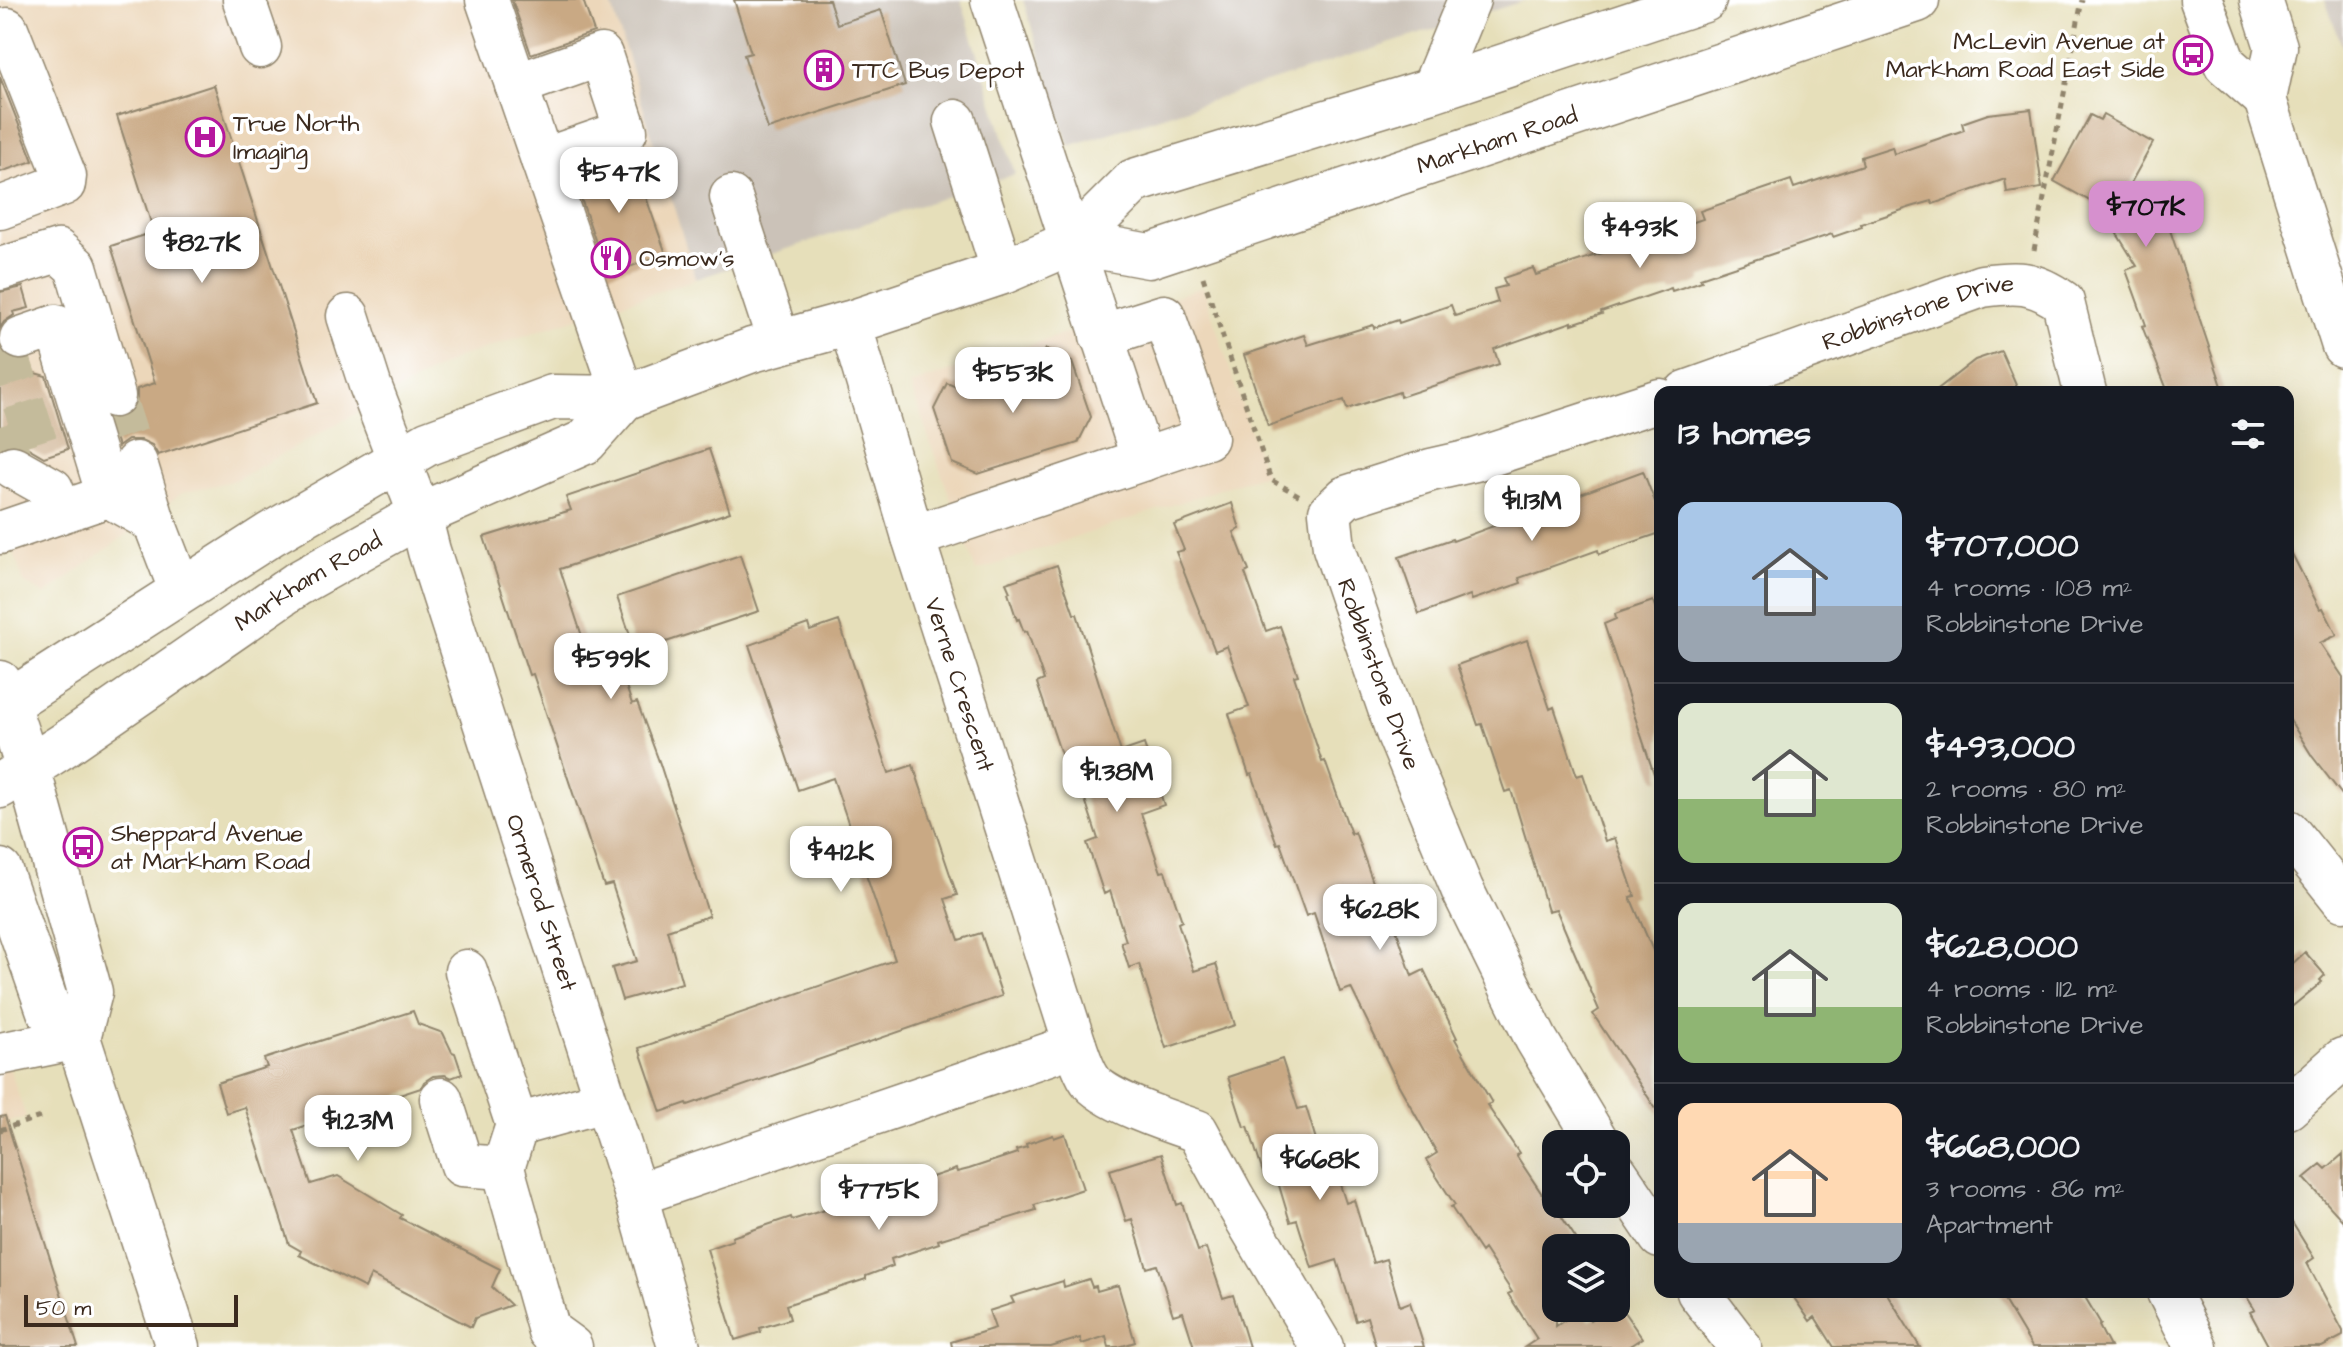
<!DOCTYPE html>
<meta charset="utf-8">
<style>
:root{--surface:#171b24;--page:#20242c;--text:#f1f3f6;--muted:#9ea1a6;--line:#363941;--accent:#d690ce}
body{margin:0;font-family:"Architects Daughter",sans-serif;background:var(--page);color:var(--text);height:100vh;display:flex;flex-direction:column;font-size:30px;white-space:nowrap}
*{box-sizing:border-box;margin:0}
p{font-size:26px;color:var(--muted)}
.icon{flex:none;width:44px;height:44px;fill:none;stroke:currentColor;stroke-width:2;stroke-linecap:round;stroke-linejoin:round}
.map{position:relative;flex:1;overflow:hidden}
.panel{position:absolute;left:1654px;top:386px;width:640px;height:912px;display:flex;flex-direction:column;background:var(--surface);border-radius:16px;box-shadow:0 8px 32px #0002}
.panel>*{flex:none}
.tools{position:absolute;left:1542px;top:1130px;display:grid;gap:16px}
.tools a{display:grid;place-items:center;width:88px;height:88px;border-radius:16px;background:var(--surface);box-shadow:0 8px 32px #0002;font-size:40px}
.scale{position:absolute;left:24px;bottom:20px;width:214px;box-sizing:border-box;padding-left:8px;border:4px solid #3b2a1e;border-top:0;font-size:22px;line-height:28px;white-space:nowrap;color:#3b2a1e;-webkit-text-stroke:6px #fff;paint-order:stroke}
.price{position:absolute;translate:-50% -68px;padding:0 18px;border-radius:16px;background:#fff;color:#222;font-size:26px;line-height:52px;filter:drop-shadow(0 2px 4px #0008)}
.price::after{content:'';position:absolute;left:50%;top:48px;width:24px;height:18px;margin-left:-12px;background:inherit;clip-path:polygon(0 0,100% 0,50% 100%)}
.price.active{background:var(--accent);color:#111}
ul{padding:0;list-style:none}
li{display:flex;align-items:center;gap:24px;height:200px;padding:0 24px}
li+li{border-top:2px solid var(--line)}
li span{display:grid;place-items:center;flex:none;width:224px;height:160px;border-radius:16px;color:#555}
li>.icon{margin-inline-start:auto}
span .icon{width:96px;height:96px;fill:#fffc;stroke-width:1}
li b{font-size:34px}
h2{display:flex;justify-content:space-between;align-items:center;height:96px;padding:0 24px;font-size:34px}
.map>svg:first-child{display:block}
</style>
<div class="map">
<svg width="2343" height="1347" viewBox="0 0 2343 1347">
<rect width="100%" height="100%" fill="#fff"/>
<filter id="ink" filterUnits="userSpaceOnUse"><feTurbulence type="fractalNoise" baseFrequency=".0125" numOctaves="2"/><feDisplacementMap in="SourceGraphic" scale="16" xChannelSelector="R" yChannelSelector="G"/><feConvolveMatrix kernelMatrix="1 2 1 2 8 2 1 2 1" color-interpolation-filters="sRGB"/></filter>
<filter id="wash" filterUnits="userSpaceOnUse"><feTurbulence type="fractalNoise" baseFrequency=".006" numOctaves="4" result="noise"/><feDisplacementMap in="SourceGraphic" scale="32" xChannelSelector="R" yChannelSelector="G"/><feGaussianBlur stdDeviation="1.8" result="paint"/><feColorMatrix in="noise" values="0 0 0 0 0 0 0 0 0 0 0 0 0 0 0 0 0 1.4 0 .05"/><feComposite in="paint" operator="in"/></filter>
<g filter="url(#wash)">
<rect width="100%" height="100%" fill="#e6dfba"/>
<path fill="#ecd7ba" d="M 0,0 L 610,0 L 696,279 L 459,357 L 235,480 L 182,493 L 45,595 L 24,583 L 0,511 Z
M 1203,287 L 1264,474 L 976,571 L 910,385 Z
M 0,1040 L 26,1117 L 0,1125 Z"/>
<path fill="#cbc2b8" d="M 610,0 L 961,0 L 1015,174 L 696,279 Z
M 1023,0 L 1526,0 L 1069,146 Z
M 2325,0 L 2343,0 L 2343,48 Z"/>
<g id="blocks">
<path fill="#c9a984" d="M 512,0 L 583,0 L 594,32 L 531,54 Z
M 734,0 L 829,0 L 837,24 L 881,10 L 905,85 L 768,129 L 744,55 L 751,53 Z
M 0,77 L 33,161 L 0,172 Z
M 214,85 L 317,403 L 158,455 L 152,445 L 141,440 L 128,440 L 118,447 L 110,419 L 122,419 L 131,413 L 137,401 L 137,389 L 155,383 L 111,246 L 154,232 L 117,116 Z
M 2031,109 L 2042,188 L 2007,193 L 2005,179 L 1933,204 L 1932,201 L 1911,207 L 1861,224 L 1862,227 L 1833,237 L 1832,234 L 1700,278 L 1702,281 L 1672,291 L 1671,288 L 1601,312 L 1602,314 L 1572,324 L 1572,322 L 1494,349 L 1499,364 L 1400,397 L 1399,392 L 1347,409 L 1344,400 L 1268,426 L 1244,355 L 1304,335 L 1308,345 L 1373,325 L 1374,328 L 1398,320 L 1399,323 L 1451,305 L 1455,316 L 1498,302 L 1494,289 L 1506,286 L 1503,278 L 1533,268 L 1536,275 L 1605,252 L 1603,244 L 1632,234 L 1634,242 L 1703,219 L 1700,211 L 1791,180 L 1794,188 L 1863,165 L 1861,157 L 1892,147 L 1894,154 L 1964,130 L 1962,123 L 1988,114 Z
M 2090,115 L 2100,120 L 2103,115 L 2153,143 L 2114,213 L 2170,179 L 2175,187 L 2184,182 L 2196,200 L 2166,218 L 2224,392 L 2168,392 L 2142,326 L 2146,325 L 2126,270 L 2137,266 L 2109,221 L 2097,205 L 2054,181 Z
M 631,155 L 666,254 L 607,275 L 573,175 Z
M 23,287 L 29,308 L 13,312 L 14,315 L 4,322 L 0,328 L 0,292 Z
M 0,348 L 6,357 L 16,361 L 28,361 L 31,372 L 46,376 L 68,449 L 44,457 L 25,446 L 14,443 L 0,447 Z
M 1046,349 L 1072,362 L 1091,417 L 1078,443 L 978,474 L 952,463 L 934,409 L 947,383 L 956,387 L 1040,359 Z
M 2001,351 L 2019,392 L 1934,392 L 1975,360 Z
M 709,449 L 730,512 L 560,569 L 597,682 L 622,674 L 632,704 L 637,702 L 660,764 L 709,916 L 667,930 L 682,983 L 622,1000 L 612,968 L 637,961 L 612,884 L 604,886 L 533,674 L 529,675 L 484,537 L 571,510 L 566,497 Z
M 1643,471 L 1660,515 L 1660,533 L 1599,554 L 1598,550 L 1519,578 L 1521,583 L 1472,600 L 1470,595 L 1419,614 L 1399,557 L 1452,539 L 1453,541 Z
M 1232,503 L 1240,529 L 1234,532 L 1249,571 L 1245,573 L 1266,631 L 1280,626 L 1298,675 L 1294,676 L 1322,762 L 1325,761 L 1351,834 L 1355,832 L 1383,910 L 1389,908 L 1412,976 L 1424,970 L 1457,1038 L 1455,1039 L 1492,1103 L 1487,1105 L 1519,1153 L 1516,1155 L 1556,1215 L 1559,1213 L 1577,1240 L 1564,1248 L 1556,1248 L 1556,1254 L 1550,1258 L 1556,1267 L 1556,1326 L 1582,1308 L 1590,1320 L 1608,1308 L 1616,1308 L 1617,1302 L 1642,1338 L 1628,1347 L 1525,1347 L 1537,1339 L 1508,1294 L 1512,1292 L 1484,1249 L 1481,1252 L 1451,1207 L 1455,1205 L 1426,1160 L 1437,1153 L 1397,1082 L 1351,988 L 1340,992 L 1314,913 L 1306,916 L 1280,843 L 1277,844 L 1252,774 L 1249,775 L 1229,714 L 1249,707 L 1227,646 L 1215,651 L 1176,552 L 1184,550 L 1174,525 Z
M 2288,546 L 2320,609 L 2323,608 L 2337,635 L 2320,643 L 2343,677 L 2343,796 L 2312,756 L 2288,717 Z
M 740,555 L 759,611 L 636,652 L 617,597 Z
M 1057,565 L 1074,614 L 1077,614 L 1121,752 L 1144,744 L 1164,805 L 1141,813 L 1161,872 L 1165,871 L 1182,921 L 1178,923 L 1194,971 L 1216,964 L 1235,1025 L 1166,1048 L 1139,964 L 1129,968 L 1121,942 L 1126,941 L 1110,891 L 1104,894 L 1087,843 L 1098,839 L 1070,754 L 1062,757 L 1037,683 L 1044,680 L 1027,631 L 1024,632 L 1019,619 L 1017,620 L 1008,593 L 1010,592 L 1006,583 Z
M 1653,601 L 1660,622 L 1660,779 L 1656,780 L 1604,624 L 1616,619 L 1615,614 Z
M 839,621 L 889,773 L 913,765 L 957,895 L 945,899 L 959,940 L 981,933 L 1002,996 L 688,1105 L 687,1103 L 661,1112 L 639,1048 L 895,960 L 833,778 L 798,790 L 749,645 L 808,624 L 810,631 Z
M 1527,640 L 1550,709 L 1554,707 L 1577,776 L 1583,774 L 1605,841 L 1615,838 L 1635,896 L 1630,897 L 1660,967 L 1660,1115 L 1593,1014 L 1599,1010 L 1556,909 L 1548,911 L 1511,790 L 1505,792 L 1482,724 L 1478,725 L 1457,665 Z
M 2305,952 L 2325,975 L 2320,980 L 2322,982 L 2288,1010 L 2288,968 Z
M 413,1011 L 418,1024 L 443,1033 L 452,1052 L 455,1053 L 462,1074 L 451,1078 L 445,1075 L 433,1076 L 424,1082 L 421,1088 L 293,1130 L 311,1184 L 338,1176 L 402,1215 L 400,1218 L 500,1269 L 492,1287 L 511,1305 L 475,1318 L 471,1327 L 371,1275 L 365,1288 L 299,1255 L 301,1251 L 289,1244 L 245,1107 L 226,1113 L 217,1083 L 267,1067 L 264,1059 Z
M 1282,1059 L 1298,1109 L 1306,1107 L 1321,1156 L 1330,1154 L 1346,1203 L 1354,1200 L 1373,1263 L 1386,1259 L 1400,1306 L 1410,1302 L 1424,1347 L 1376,1347 L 1367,1317 L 1356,1321 L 1337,1260 L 1312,1268 L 1297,1220 L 1290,1222 L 1275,1172 L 1264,1176 L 1248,1126 L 1244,1127 L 1228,1077 Z
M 5,1116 L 78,1347 L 0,1347 L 0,1117 Z
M 1065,1134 L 1083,1189 L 1034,1205 L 1036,1210 L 938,1240 L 939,1243 L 891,1259 L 893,1266 L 866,1276 L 866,1279 L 786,1305 L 790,1319 L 760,1328 L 761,1332 L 735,1340 L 707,1249 L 733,1240 L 732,1237 L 791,1217 L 792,1220 L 870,1196 L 871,1201 L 920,1185 L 930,1181 L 929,1178 L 956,1169 L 957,1172 L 969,1169 L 1017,1153 L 1016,1150 L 1027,1147 L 1026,1144 L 1053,1135 L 1054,1138 Z
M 1161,1154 L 1177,1205 L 1182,1203 L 1198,1251 L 1206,1248 L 1223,1298 L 1233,1295 L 1249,1347 L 1194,1347 L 1183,1312 L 1173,1315 L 1157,1265 L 1147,1268 L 1132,1219 L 1126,1221 L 1110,1170 Z
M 2343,1154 L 2343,1221 L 2304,1178 L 2321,1164 L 2326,1169 Z
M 2288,1216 L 2314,1258 L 2307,1263 L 2343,1331 L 2343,1336 L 2322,1347 L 2269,1347 L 2250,1312 L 2255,1310 L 2244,1292 L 2288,1292 Z
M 1089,1279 L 1092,1287 L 1096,1286 L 1097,1291 L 1118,1285 L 1135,1342 L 1119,1347 L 1109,1347 L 1106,1336 L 1082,1344 L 1080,1338 L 1051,1347 L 952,1347 L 951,1342 L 995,1328 L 989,1311 L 1014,1303 L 1011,1297 L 1063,1281 L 1064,1287 Z
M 1790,1292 L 1886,1292 L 1920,1347 L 1834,1347 L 1815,1317 L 1810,1321 Z
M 1999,1292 L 2082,1292 L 2101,1324 L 2099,1326 L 2110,1347 L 2032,1347 Z"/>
</g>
</g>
<g filter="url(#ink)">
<use href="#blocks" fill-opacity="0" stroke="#90846c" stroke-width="2"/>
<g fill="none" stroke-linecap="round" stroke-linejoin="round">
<path stroke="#c4bb9b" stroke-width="42" stroke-dasharray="42 21" stroke-linecap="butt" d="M 4,343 L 41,457
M 114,396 L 136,463
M 0,426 L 13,467"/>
<defs>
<g id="minor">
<path d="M 244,0 L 260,47"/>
<path d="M 487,0 L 624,398"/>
<path d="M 992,0 L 1143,460"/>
<path d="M 2201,0 L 2225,64 L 2265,99"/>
<path d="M 2261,0 L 2276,47 L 2265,99 L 2343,346"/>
<path d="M 0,31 L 7,29 L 65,176 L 64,184 L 0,208"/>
<path d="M 516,85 L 601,55 L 626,131 L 542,160"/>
<path d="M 1432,90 L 1469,0"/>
<path d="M 955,121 L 1003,272"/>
<path d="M 731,197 L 779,343"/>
<path d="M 0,269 L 58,251 L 76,267 L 114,396"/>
<path id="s1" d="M 348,316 L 370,385 L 420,515 L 429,551 L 636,1195 L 679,1347"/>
<path id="s2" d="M 850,323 L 913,537 L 1075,1045 C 1079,1056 1083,1070 1090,1080 C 1103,1100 1173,1123 1197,1131 L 1233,1197 L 1322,1347"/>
<path d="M 21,338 L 56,326 L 108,496"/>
<path id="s3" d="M 1686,392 L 1982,286 C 2018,281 2033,281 2063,302 L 2085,392"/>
<path d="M 136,463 L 154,522"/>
<path d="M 13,467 L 52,489 L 60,512"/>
<path d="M 0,533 L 108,496 L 154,522 L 181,592"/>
<path d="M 913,537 L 1207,438 L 1164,316 L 1101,336"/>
<path d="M 2288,831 L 2343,900"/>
<path d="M 466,971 L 517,1125 L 604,1101"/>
<path d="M 0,1054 L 78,1038"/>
<path d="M 441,1099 L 462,1165 L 503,1168"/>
<path d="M 2288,1108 L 2343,1059"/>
<path d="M 517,1125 L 503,1168 L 549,1331 L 571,1347"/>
<path d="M 1599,1144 L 1536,1039 L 1462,889 L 1397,732 L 1334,548 L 1330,512 L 1346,497 L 1431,470 L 1475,460 L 1660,400"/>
<path d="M 1616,1172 L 1660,1237"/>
<path d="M 636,1195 L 1075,1045"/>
<path d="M 1698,1292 L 1740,1347"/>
<path d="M 2168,1292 L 2196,1347"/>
</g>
<g id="major">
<path id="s4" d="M 1073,242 L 1149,256 L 1917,0"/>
<path d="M 0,683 L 28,768 L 90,992 L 78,1038"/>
<path d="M 0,708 L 271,534 L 428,443 L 553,397 L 624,398 L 752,350 L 850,323 L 1003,272 L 1073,242 L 1134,181 L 1432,90 L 1704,0"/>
<path id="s5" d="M 0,786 L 64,745 L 297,584 L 420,515 L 585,442 L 624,398"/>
<path d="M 0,871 L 49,1011 L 78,1038 L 178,1347"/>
</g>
</defs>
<use href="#minor" stroke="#90846c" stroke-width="45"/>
<use href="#major" stroke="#90846c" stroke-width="47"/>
<path stroke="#90846c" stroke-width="5" stroke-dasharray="6 6" stroke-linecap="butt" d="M 2034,250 L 2082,0
M 1203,277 L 1271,480 L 1300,496
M 0,1130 L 40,1117"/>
<use href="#minor" stroke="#fff" stroke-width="42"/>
<use href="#major" stroke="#fff" stroke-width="44"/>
</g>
</g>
<defs>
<symbol id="bus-ring" viewBox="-11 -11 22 22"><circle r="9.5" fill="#fff" stroke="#b5179e" stroke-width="1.5"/><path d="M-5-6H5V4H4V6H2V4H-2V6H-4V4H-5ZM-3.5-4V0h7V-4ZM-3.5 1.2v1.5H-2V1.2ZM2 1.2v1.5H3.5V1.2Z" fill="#b5179e"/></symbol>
<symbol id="building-ring" viewBox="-11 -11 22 22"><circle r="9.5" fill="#fff" stroke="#b5179e" stroke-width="1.5"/><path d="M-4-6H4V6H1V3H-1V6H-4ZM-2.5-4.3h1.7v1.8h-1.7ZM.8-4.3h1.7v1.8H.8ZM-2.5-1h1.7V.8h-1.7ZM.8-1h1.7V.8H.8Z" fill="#b5179e"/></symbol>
<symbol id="hospital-ring" viewBox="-11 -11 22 22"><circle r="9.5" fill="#fff" stroke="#b5179e" stroke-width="1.5"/><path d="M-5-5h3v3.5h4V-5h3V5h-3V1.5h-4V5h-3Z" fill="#b5179e"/></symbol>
<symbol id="restaurant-ring" viewBox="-11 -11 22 22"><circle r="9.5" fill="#fff" stroke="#b5179e" stroke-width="1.5"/><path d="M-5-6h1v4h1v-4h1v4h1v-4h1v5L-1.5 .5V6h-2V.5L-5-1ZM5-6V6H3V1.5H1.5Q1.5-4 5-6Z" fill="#b5179e"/></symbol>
</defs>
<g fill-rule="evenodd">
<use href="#bus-ring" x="2171" y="33" width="44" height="44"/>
<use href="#building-ring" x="802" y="48" width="44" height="44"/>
<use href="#hospital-ring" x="183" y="115" width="44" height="44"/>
<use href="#restaurant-ring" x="589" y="236" width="44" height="44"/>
<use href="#bus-ring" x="61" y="825" width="44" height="44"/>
</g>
<g text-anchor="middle" stroke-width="7" stroke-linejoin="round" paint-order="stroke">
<g font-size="24" fill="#3b2a1e" stroke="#fff" text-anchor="start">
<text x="2165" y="49" text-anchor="end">McLevin Avenue at<tspan x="2165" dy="28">Markham Road East Side</tspan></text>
<text x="852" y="78">TTC Bus Depot</text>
<text x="233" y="131">True North<tspan x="233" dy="28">Imaging</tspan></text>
<text x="639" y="266">Osmow's</text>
<text x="111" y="841">Sheppard Avenue<tspan x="111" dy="28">at Markham Road</tspan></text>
</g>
<g font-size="24" fill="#3b2a1e" stroke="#fff">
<text dy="8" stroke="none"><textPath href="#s4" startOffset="444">Markham Road</textPath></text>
<text dy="8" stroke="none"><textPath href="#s3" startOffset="246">Robbinstone Drive</textPath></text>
<text dy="8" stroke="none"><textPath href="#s5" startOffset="370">Markham Road</textPath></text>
<text transform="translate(1379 674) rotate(70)" y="8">Robbinstone Drive</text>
<text dy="8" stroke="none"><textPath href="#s2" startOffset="378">Verne Crescent</textPath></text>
<text dy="8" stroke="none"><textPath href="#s1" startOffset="618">Ormerod Street</textPath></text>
</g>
</g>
</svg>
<div class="tools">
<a><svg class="icon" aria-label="locate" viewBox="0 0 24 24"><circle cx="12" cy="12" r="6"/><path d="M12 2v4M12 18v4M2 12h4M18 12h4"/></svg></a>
<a><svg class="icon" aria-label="layers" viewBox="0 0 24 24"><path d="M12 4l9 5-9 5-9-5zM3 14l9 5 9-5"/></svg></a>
</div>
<div class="scale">50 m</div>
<b class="price" style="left:619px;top:215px">$547K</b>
<b class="price active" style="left:2146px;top:249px">$707K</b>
<b class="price" style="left:1640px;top:270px">$493K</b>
<b class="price" style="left:202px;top:285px">$827K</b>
<b class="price" style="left:1013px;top:415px">$553K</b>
<b class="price" style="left:1532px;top:543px">$1.13M</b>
<b class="price" style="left:611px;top:701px">$599K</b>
<b class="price" style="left:1117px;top:814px">$1.38M</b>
<b class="price" style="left:841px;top:894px">$412K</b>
<b class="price" style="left:1380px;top:952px">$628K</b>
<b class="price" style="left:358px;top:1163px">$1.23M</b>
<b class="price" style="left:1320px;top:1202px">$668K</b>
<b class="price" style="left:879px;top:1232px">$775K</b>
<section class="panel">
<h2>13 homes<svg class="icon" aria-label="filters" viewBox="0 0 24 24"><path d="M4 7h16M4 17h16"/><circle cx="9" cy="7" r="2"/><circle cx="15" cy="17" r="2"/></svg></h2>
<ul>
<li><span style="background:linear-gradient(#a9c7e8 65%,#9aa5b1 0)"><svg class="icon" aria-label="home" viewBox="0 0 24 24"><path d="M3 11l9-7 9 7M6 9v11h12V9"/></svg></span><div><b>$707,000</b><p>4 rooms · 108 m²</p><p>Robbinstone Drive</p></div></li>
<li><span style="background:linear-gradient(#dfe7d0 60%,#8fb573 0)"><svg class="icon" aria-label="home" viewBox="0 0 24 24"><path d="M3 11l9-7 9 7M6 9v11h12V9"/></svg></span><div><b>$493,000</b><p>2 rooms · 80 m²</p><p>Robbinstone Drive</p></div></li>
<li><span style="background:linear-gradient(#dfe7d0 65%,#8fb573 0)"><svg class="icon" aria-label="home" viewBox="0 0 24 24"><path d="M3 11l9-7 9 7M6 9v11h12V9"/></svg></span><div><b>$628,000</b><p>4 rooms · 112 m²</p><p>Robbinstone Drive</p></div></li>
<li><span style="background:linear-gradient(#ffd9b3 75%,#9aa5b1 0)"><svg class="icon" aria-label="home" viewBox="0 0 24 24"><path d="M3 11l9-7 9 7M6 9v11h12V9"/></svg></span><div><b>$668,000</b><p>3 rooms · 86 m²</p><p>Apartment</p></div></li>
</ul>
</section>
</div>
